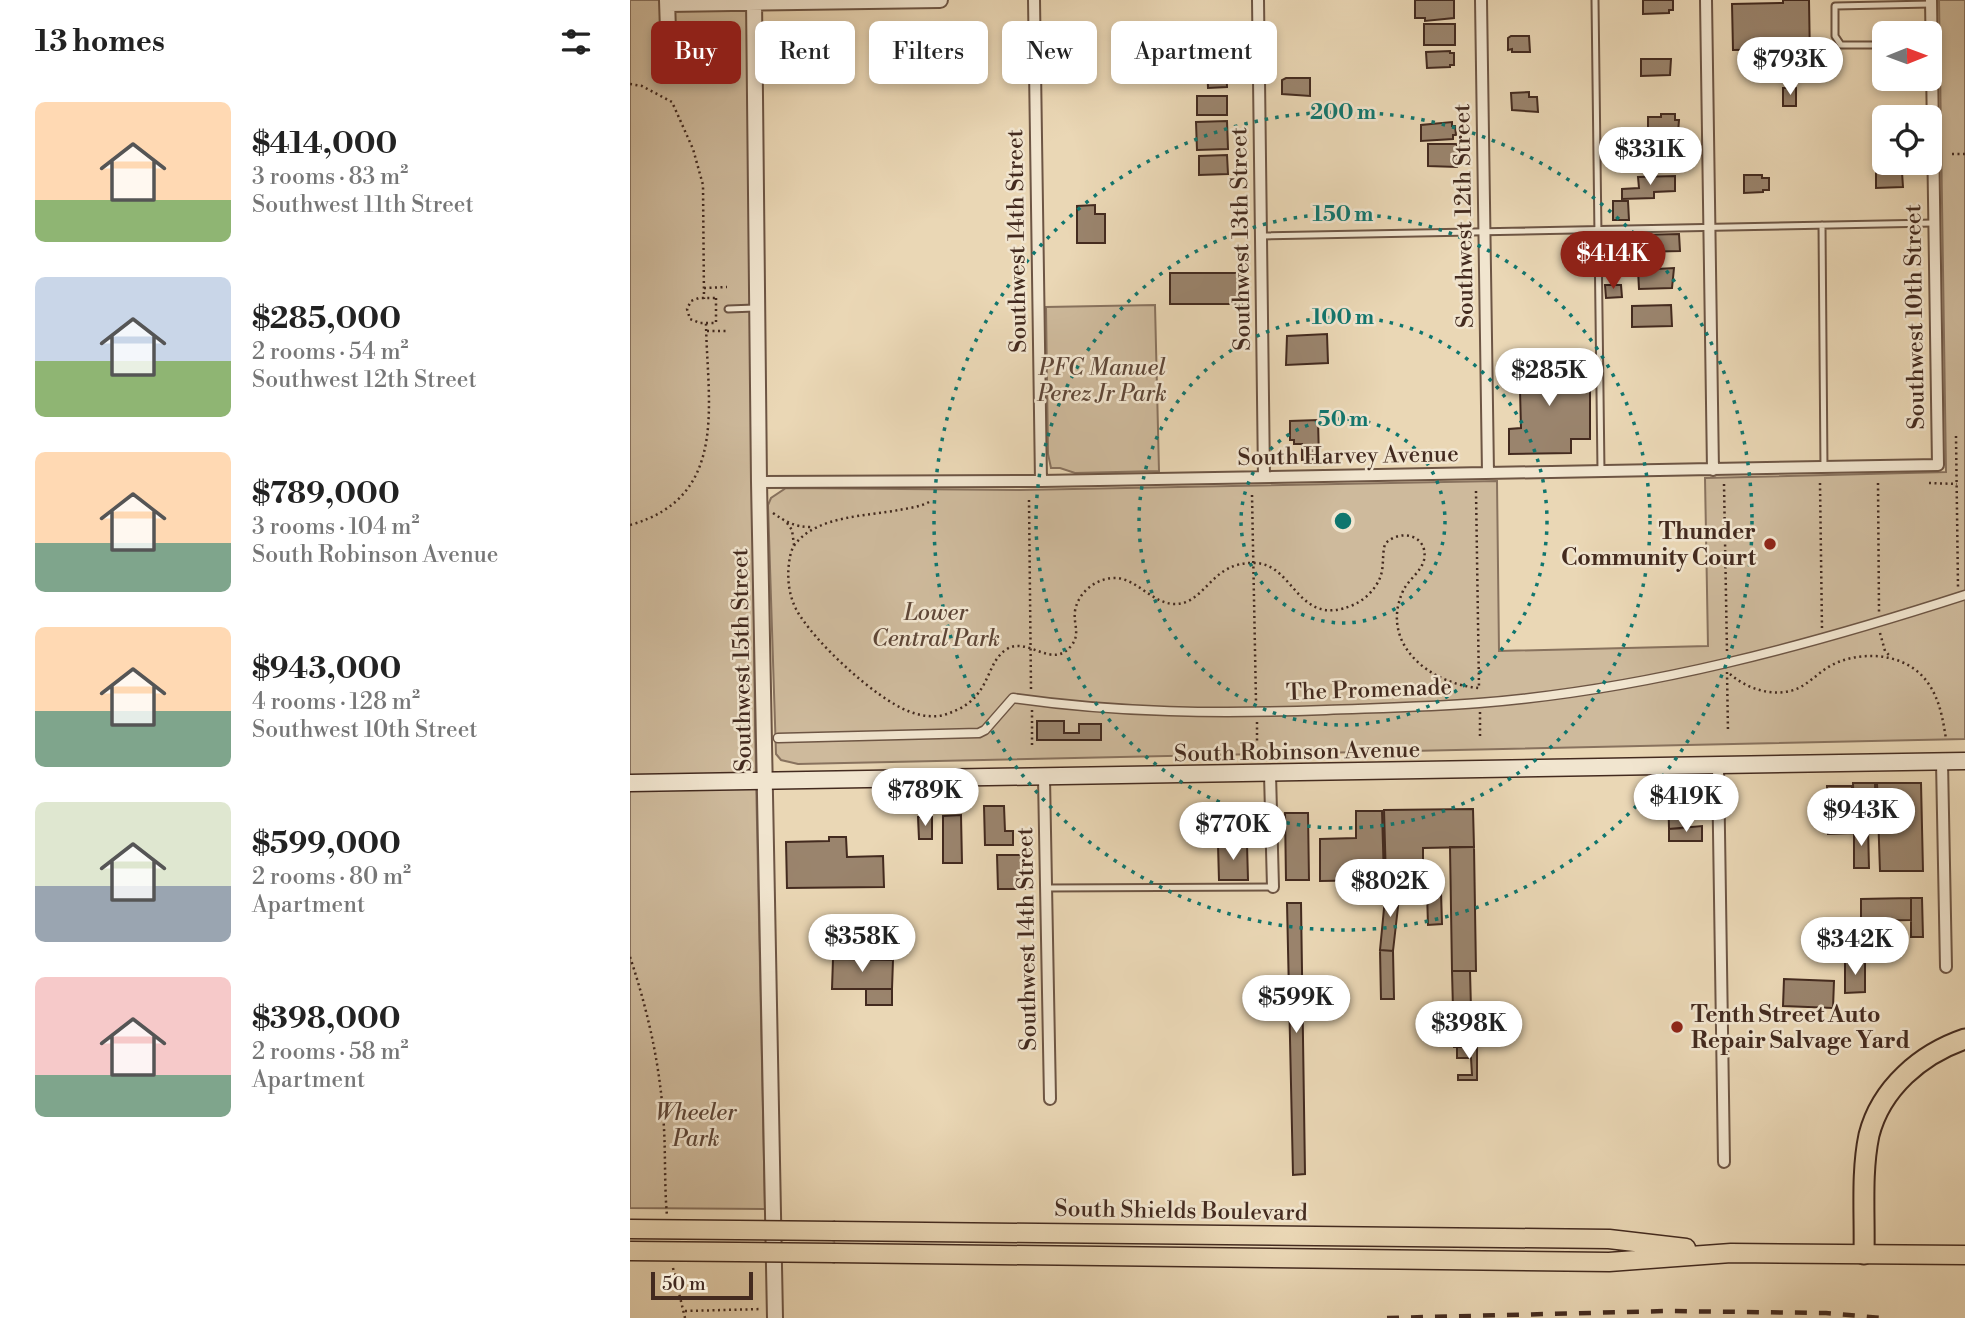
<!DOCTYPE html>
<meta charset="utf-8">
<style>
:root{--surface:#fff;--page:#f2f2f2;--text:#222;--muted:#767676;--accent:#8f2418}
body{margin:0;font-family:"Libre Bodoni",serif;background:var(--page);color:var(--text);height:100vh;display:flex;flex-direction:column;font-size:26px;white-space:nowrap}
*{box-sizing:border-box;margin:0}
p{font-size:23px;color:var(--muted)}
.icon{flex:none;width:38px;height:38px;fill:none;stroke:currentColor;stroke-width:2;stroke-linecap:round;stroke-linejoin:round}
.map{position:relative;flex:1;overflow:hidden}
.details{display:flex;flex-direction:column;background:var(--surface);width:630px}
.details>*{flex:none}
.guide{position:absolute;left:21px;top:21px;width:665px;height:63px;display:flex;gap:14px}
.needle{width:46px;rotate:89deg}
.controls{position:absolute;left:1242px;top:21px;display:grid;gap:14px}
.controls a{display:grid;place-items:center;width:70px;height:70px;border-radius:10px;background:var(--surface);box-shadow:0 4px 10px #0003;font-size:35px}
.scale{position:absolute;left:21px;bottom:18px;width:102px;box-sizing:border-box;padding-left:7px;border:4px solid #432a1f;border-top:0;font-size:19px;line-height:24px;white-space:nowrap;color:#432a1f;-webkit-text-stroke:5px #f1e5cf;paint-order:stroke}
.price{position:absolute;translate:-50% -60px;padding:0 16px;border-radius:24px;background:#fff;color:#222;font-size:23px;line-height:46px;filter:drop-shadow(0 2px 4px #0008)}
.price::after{content:'';position:absolute;left:50%;top:42px;width:21px;height:16px;margin-left:-10px;background:inherit;clip-path:polygon(0 0,100% 0,50% 100%)}
.price.selected{background:var(--accent);color:#fff}
ul{padding:0;list-style:none}
li{display:flex;align-items:center;gap:21px;height:175px;padding:0 35px}
li span{display:grid;place-items:center;flex:none;width:196px;height:140px;border-radius:10px;color:#555}
li>.icon{margin-inline-start:auto}
span .icon{width:84px;height:84px;fill:#fffc;stroke-width:1}
li b{font-size:30px}
h2{display:flex;justify-content:space-between;align-items:center;height:84px;padding:0 35px;font-size:30px}
.tag{padding:0 24px;border-radius:10px;background:var(--surface);box-shadow:0 4px 10px #0003;font-size:24px;line-height:63px}
.tag.selected{background:var(--accent);color:#fff}
main{display:flex;flex:1;min-height:0}
.map>svg:first-child{display:block}
</style>
<main>
<section class="details">
<h2>13 homes<svg class="icon" aria-label="filters" viewBox="0 0 24 24"><path d="M4 7h16M4 17h16"/><circle cx="9" cy="7" r="2"/><circle cx="15" cy="17" r="2"/></svg></h2>
<ul>
<li><span style="background:linear-gradient(#ffd9b3 70%,#8fb573 0)"><svg class="icon" aria-label="home" viewBox="0 0 24 24"><path d="M3 11l9-7 9 7M6 9v11h12V9"/></svg></span><div><b>$414,000</b><p>3 rooms · 83 m²</p><p>Southwest 11th Street</p></div></li>
<li><span style="background:linear-gradient(#c9d6e8 60%,#8fb573 0)"><svg class="icon" aria-label="home" viewBox="0 0 24 24"><path d="M3 11l9-7 9 7M6 9v11h12V9"/></svg></span><div><b>$285,000</b><p>2 rooms · 54 m²</p><p>Southwest 12th Street</p></div></li>
<li><span style="background:linear-gradient(#ffd9b3 65%,#7fa58c 0)"><svg class="icon" aria-label="home" viewBox="0 0 24 24"><path d="M3 11l9-7 9 7M6 9v11h12V9"/></svg></span><div><b>$789,000</b><p>3 rooms · 104 m²</p><p>South Robinson Avenue</p></div></li>
<li><span style="background:linear-gradient(#ffd9b3 60%,#7fa58c 0)"><svg class="icon" aria-label="home" viewBox="0 0 24 24"><path d="M3 11l9-7 9 7M6 9v11h12V9"/></svg></span><div><b>$943,000</b><p>4 rooms · 128 m²</p><p>Southwest 10th Street</p></div></li>
<li><span style="background:linear-gradient(#dfe7d0 60%,#9aa5b1 0)"><svg class="icon" aria-label="home" viewBox="0 0 24 24"><path d="M3 11l9-7 9 7M6 9v11h12V9"/></svg></span><div><b>$599,000</b><p>2 rooms · 80 m²</p><p>Apartment</p></div></li>
<li><span style="background:linear-gradient(#f6c9c9 70%,#7fa58c 0)"><svg class="icon" aria-label="home" viewBox="0 0 24 24"><path d="M3 11l9-7 9 7M6 9v11h12V9"/></svg></span><div><b>$398,000</b><p>2 rooms · 58 m²</p><p>Apartment</p></div></li>
</ul>
</section>
<div class="map">
<svg width="1335" height="1318" viewBox="0 0 1335 1318">
<rect width="100%" height="100%" fill="#ead7b5"/>
<filter id="stains"><feTurbulence type="fractalNoise" baseFrequency=".00286" numOctaves="4"/><feColorMatrix values="0 0 0 0 .2 0 0 0 0 .09 0 0 0 0 .02 0 0 0 .5 -.17"/></filter>
<radialGradient id="worn" r=".72"><stop offset=".6" stop-color="#630" stop-opacity="0"/><stop offset="1" stop-color="#630" stop-opacity=".3"/></radialGradient>
<path fill="#ceba9c" stroke="#88725e" stroke-width="2" d="M 0,0 L 118,0 L 125,726 L 135,1209 L 0,1208 Z
M 1309,0 L 1335,0 L 1335,739 L 168,764 L 151,760 L 146,754 L 138,505 L 141,498 L 156,488 L 390,490 L 867,481 L 869,651 L 1078,646 L 1075,478 L 1316,472 Z
M 525,305 L 529,471 L 445,473 L 430,468 L 421,468 L 418,454 L 416,307 Z"/>
<path fill="#9a846d" stroke="#432a1f" stroke-width="2" d="M 785,0 L 824,0 L 824,18 L 795,21 L 795,18 L 785,18 Z
M 1013,0 L 1043,0 L 1043,10 L 1039,10 L 1039,13 L 1013,14 Z
M 1153,0 L 1179,0 L 1180,61 L 1158,61 L 1158,49 L 1103,50 L 1102,4 L 1153,3 Z
M 794,24 L 825,24 L 825,45 L 794,45 Z
M 881,36 L 899,36 L 900,52 L 882,52 L 882,49 L 878,50 L 878,38 Z
M 820,51 L 820,53 L 824,53 L 824,65 L 820,65 L 820,67 L 797,68 L 796,52 Z
M 596,58 L 597,87 L 578,88 L 577,59 Z
M 1011,59 L 1041,59 L 1040,75 L 1011,76 Z
M 656,78 L 680,78 L 680,96 L 652,94 L 652,80 Z
M 1153,88 L 1166,88 L 1166,106 L 1153,106 Z
M 899,92 L 899,97 L 907,97 L 908,112 L 882,110 L 881,93 Z
M 567,96 L 597,96 L 597,115 L 567,115 Z
M 1031,114 L 1045,114 L 1045,120 L 1049,120 L 1048,133 L 1044,133 L 1044,135 L 1018,135 L 1018,117 L 1031,117 Z
M 597,121 L 598,149 L 567,150 L 566,122 Z
M 822,122 L 822,126 L 825,126 L 826,135 L 823,135 L 823,139 L 791,141 L 791,125 Z
M 798,144 L 827,144 L 827,167 L 798,166 Z
M 597,155 L 598,174 L 569,175 L 569,156 Z
M 1246,172 L 1272,172 L 1273,187 L 1246,188 Z
M 1114,175 L 1132,175 L 1132,178 L 1139,178 L 1139,190 L 1133,190 L 1133,192 L 1114,193 Z
M 1045,176 L 1045,191 L 1024,192 L 1024,198 L 992,199 L 992,189 L 1009,188 L 1008,177 Z
M 983,201 L 998,201 L 999,220 L 983,220 Z
M 465,205 L 465,214 L 475,214 L 475,243 L 447,243 L 447,206 Z
M 1049,234 L 1050,251 L 1009,252 L 1008,235 Z
M 989,252 L 1023,252 L 1024,264 L 989,265 Z
M 1044,268 L 1042,288 L 1009,289 L 1008,270 Z
M 540,273 L 612,273 L 612,304 L 540,304 Z
M 975,285 L 991,285 L 992,297 L 976,298 Z
M 1041,305 L 1042,326 L 1002,327 L 1002,306 Z
M 697,334 L 698,363 L 656,365 L 657,336 Z
M 935,350 L 935,376 L 918,376 L 918,386 L 937,385 L 937,389 L 960,389 L 960,439 L 941,439 L 941,453 L 879,454 L 879,429 L 891,428 L 890,390 L 899,390 L 899,377 L 891,377 L 890,351 Z
M 688,420 L 689,459 L 672,460 L 672,444 L 664,444 L 664,440 L 660,440 L 660,421 Z
M 407,721 L 434,721 L 434,733 L 449,733 L 449,724 L 471,724 L 471,740 L 407,740 Z
M 1223,783 L 1245,783 L 1246,827 L 1224,827 Z
M 1247,783 L 1291,783 L 1293,871 L 1250,871 Z
M 1038,784 L 1046,784 L 1054,789 L 1054,828 L 1039,829 Z
M 1197,786 L 1222,786 L 1223,833 L 1198,834 Z
M 354,806 L 374,806 L 375,831 L 383,831 L 383,845 L 355,845 Z
M 843,809 L 844,847 L 793,848 L 793,880 L 756,880 L 754,810 Z
M 726,811 L 752,811 L 754,880 L 690,881 L 690,839 L 726,838 Z
M 613,813 L 614,830 L 588,830 L 587,814 Z
M 655,813 L 678,813 L 679,880 L 656,880 Z
M 331,815 L 332,863 L 313,863 L 313,816 Z
M 288,817 L 302,817 L 302,839 L 289,839 Z
M 1072,826 L 1072,841 L 1039,841 L 1039,829 Z
M 1224,827 L 1238,827 L 1239,868 L 1224,868 Z
M 588,830 L 606,830 L 606,845 L 588,845 Z
M 199,837 L 216,837 L 217,857 L 253,856 L 254,887 L 157,888 L 156,842 L 199,841 Z
M 617,844 L 618,880 L 589,880 L 588,845 Z
M 820,847 L 844,847 L 846,971 L 822,971 Z
M 367,855 L 394,855 L 395,889 L 368,889 Z
M 756,880 L 793,880 L 793,889 L 756,888 Z
M 756,888 L 770,889 L 763,951 L 750,950 Z
M 811,892 L 812,924 L 798,925 L 797,893 Z
M 1281,898 L 1281,920 L 1231,921 L 1231,899 Z
M 1281,898 L 1292,898 L 1293,937 L 1281,937 Z
M 657,903 L 671,903 L 675,1174 L 663,1175 Z
M 750,950 L 763,951 L 764,999 L 751,999 Z
M 203,959 L 263,960 L 262,989 L 202,989 Z
M 1215,961 L 1235,961 L 1235,992 L 1215,993 Z
M 822,971 L 840,971 L 842,1046 L 824,1047 Z
M 1154,979 L 1204,981 L 1203,1008 L 1153,1006 Z
M 236,989 L 262,989 L 262,1005 L 236,1005 Z
M 827,1047 L 847,1047 L 847,1080 L 828,1080 L 828,1075 L 842,1075 L 841,1058 L 827,1058 Z"/>
<g fill="none" stroke-linecap="round" stroke-linejoin="round">
<defs>
<path id="service" d="M 965,0 L 971,471
M 1255,45 L 1211,45 L 1205,36 L 1205,6 L 1301,4
M 1192,225 L 1194,468
M 632,236 L 1304,223
M 98,309 L 125,308
M 416,888 L 643,887"/>
<path id="pedestrian" d="M 148,738 L 349,733 L 355,730 L 383,698 C 487,713 591,714 696,710 C 747,708 798,707 849,703 C 1015,690 1177,646 1335,595"/>
<path id="minor" d="M 404,0 L 411,481
M 628,0 L 634,477
M 851,0 L 858,473
M 1076,0 L 1083,470
M 129,482 L 411,481 L 1308,465 L 1301,0
M 1312,762 L 1316,967
M 1088,766 L 1094,1162
M 640,774 L 643,887
M 414,778 L 420,1099"/>
<path id="tertiary" d="M 37,0 L 38,31
M 124,0 L 129,482 L 145,1318
M 38,4 L 310,0"/>
<path id="secondary" d="M 0,783 L 1335,761"/>
<path id="primary" d="M 205,1231 L 979,1239 L 1056,1248
M 205,1253 L 979,1262 L 1101,1253 L 1335,1255"/>
<path id="motorway" d="M 1234,1254 C 1235,1215 1231,1173 1239,1135 C 1251,1088 1291,1054 1335,1039"/>
</defs>
<use href="#service" stroke="#6d5544" stroke-width="9"/>
<use href="#pedestrian" stroke="#6d5544" stroke-width="11"/>
<use href="#minor" stroke="#6d5544" stroke-width="14"/>
<use href="#tertiary" stroke="#6d5544" stroke-width="18"/>
<use href="#secondary" stroke="#432a1f" stroke-width="19"/>
<use href="#primary" stroke="#432a1f" stroke-width="21"/>
<use href="#motorway" stroke="#432a1f" stroke-width="23"/>
<path stroke="#432a1f" stroke-width="2.5" stroke-dasharray="2 3.5" stroke-linecap="butt" d="M 0,84 L 12,86 L 42,102 L 63,149 L 73,185 L 74,299
M 1322,154 L 1335,154
M 74,288 L 97,287
M 86,298 L 86,323 L 70,323 L 60,319 L 57,309 L 61,301 L 69,298 Z
M 77,331 L 98,331
M 1326,436 L 1328,587
M 1190,483 L 1192,629
M 1248,483 L 1249,612
M 1299,483 L 1327,484
M 1094,484 L 1097,652
M 846,491 L 849,688
M 622,495 L 626,702
M 399,500 L 401,689
M 299,502 C 290,507 279,508 269,510 C 236,516 188,516 166,543 C 161,549 160,556 159,563 C 157,579 159,595 166,609 C 183,641 245,698 278,711 C 288,715 298,717 309,716 C 316,715 322,712 329,709 C 361,693 356,662 377,649 C 398,636 422,670 441,646 C 451,634 443,624 445,611 C 448,592 467,577 487,578 C 508,580 522,603 544,604 C 576,605 580,561 625,563 C 665,564 667,629 723,605 C 735,600 747,588 751,575 C 754,565 752,554 755,544 C 770,528 799,535 794,560 C 791,572 778,580 773,591 C 749,644 800,684 849,688
M 143,513 C 156,522 165,527 181,527
M 157,523 L 162,530 L 164,545
M 0,525 C 100,497 77,403 76,323
M 1250,633 L 1255,651 L 1261,657
M 1097,672 L 1098,732
M 1100,674 C 1116,688 1139,696 1160,691 C 1178,687 1189,670 1206,663 C 1236,650 1278,654 1298,683 C 1310,700 1313,720 1316,739
M 402,710 L 402,746
M 850,712 L 850,737
M 627,722 L 627,741
M 0,957 C 17,1008 29,1060 33,1114 C 36,1148 34,1182 37,1216
M 43,1268 L 55,1318
M 55,1311 L 132,1309"/>
<use href="#service" stroke="#f1e5cf" stroke-width="5"/>
<use href="#pedestrian" stroke="#f1e5cf" stroke-width="8"/>
<use href="#minor" stroke="#f1e5cf" stroke-width="10"/>
<use href="#tertiary" stroke="#f1e5cf" stroke-width="14"/>
<use href="#secondary" stroke="#f1e5cf" stroke-width="16"/>
<use href="#primary" stroke="#ead7b5" stroke-width="18"/>
<use href="#motorway" stroke="#ead7b5" stroke-width="19"/>
<path stroke="#432a1f" stroke-width="4.5" stroke-dasharray="12 12" stroke-linecap="butt" d="M 757,1318 L 1036,1311 L 1196,1313 L 1252,1318"/>
<defs>
<path id="primary-bridge" d="M 0,1229 L 205,1231
M 0,1251 L 205,1253"/>
</defs>
<use href="#primary-bridge" stroke="#432a1f" stroke-width="21" stroke-linecap="butt"/>
<use href="#primary-bridge" stroke="#ead7b5" stroke-width="18"/>
</g>
<g fill="none" stroke="#0f766e" stroke-width="3.5" stroke-dasharray="3.5 7">
<circle cx="713" cy="521" r="102"/>
<circle cx="713" cy="521" r="204"/>
<circle cx="713" cy="521" r="307"/>
<circle cx="713" cy="521" r="409"/>
</g>
<g fill="#8f2418" stroke="#f1e5cf" stroke-width="2.5">
<circle cx="1140" cy="544" r="7"/>
<circle cx="1047" cy="1027" r="7"/>
</g>
<g text-anchor="middle" stroke-width="5" stroke-linejoin="round" paint-order="stroke">
<g font-size="23" fill="#432a1f" stroke="#f1e5cf">
<text transform="translate(833 216) rotate(-91)" y="8">Southwest 12th Street</text>
<text transform="translate(610 239) rotate(-91)" y="8">Southwest 13th Street</text>
<text transform="translate(386 241) rotate(-91)" y="8">Southwest 14th Street</text>
<text transform="translate(1284 317) rotate(-91)" y="8">Southwest 10th Street</text>
<text transform="translate(718 455) rotate(-1)" y="8">South Harvey Avenue</text>
<text transform="translate(111 660) rotate(-91)" y="8">Southwest 15th Street</text>
<text transform="translate(739 689) rotate(-2)" y="8">The Promenade</text>
<text transform="translate(667 751) rotate(-1)" y="8">South Robinson Avenue</text>
<text transform="translate(396 939) rotate(-91)" y="8">Southwest 14th Street</text>
<text transform="translate(551 1210) rotate(1)" y="8">South Shields Boulevard</text>
</g>
<g font-size="23" font-style="italic" fill="#5f4738" stroke="#f1e5cf">
<text x="472" y="375">PFC Manuel<tspan x="472" dy="26">Perez Jr Park</tspan></text>
<text x="306" y="620">Lower<tspan x="306" dy="26">Central Park</tspan></text>
<text x="66" y="1120">Wheeler<tspan x="66" dy="26">Park</tspan></text>
</g>
<g font-size="23" font-weight="bold" fill="#432a1f" stroke="#f1e5cf" text-anchor="end">
<text x="1126" y="539">Thunder<tspan x="1126" dy="26">Community Court</tspan></text>
<text x="1061" y="1022" text-anchor="start">Tenth Street Auto<tspan x="1061" dy="26">Repair Salvage Yard</tspan></text>
</g>
</g>
<circle cx="713" cy="521" r="10" fill="#0f766e" stroke="#f1e5cf" stroke-width="3.5"/>
<g font-size="21" text-anchor="middle" font-weight="bold" fill="#0f766e" stroke="#f1e5cf" stroke-width="5" stroke-linejoin="round" paint-order="stroke">
<text x="713" y="119">200 m</text>
<text x="713" y="221">150 m</text>
<text x="713" y="324">100 m</text>
<text x="713" y="426">50 m</text>
</g>
<rect width="100%" height="100%" filter="url(#stains)"/>
<rect width="100%" height="100%" fill="url(#worn)"/>
</svg>
<div class="controls">
<a><svg class="needle" viewBox="-14 -14 28 28"><path d="M0-13l5 13h-10z" fill="#e53935"/><path d="M0 13l5-13h-10z" fill="#767676"/></svg></a>
<a><svg class="icon" aria-label="locate" viewBox="0 0 24 24"><circle cx="12" cy="12" r="6"/><path d="M12 2v4M12 18v4M2 12h4M18 12h4"/></svg></a>
</div>
<div class="scale">50 m</div>
<b class="price" style="left:1160px;top:97px">$793K</b>
<b class="price" style="left:1020px;top:187px">$331K</b>
<b class="price selected" style="left:983px;top:291px">$414K</b>
<b class="price" style="left:919px;top:408px">$285K</b>
<b class="price" style="left:295px;top:828px">$789K</b>
<b class="price" style="left:1056px;top:834px">$419K</b>
<b class="price" style="left:1231px;top:848px">$943K</b>
<b class="price" style="left:603px;top:862px">$770K</b>
<b class="price" style="left:760px;top:919px">$802K</b>
<b class="price" style="left:232px;top:974px">$358K</b>
<b class="price" style="left:1225px;top:977px">$342K</b>
<b class="price" style="left:666px;top:1035px">$599K</b>
<b class="price" style="left:839px;top:1061px">$398K</b>
<div class="guide">
<a class="tag selected">Buy</a>
<a class="tag">Rent</a>
<a class="tag">Filters</a>
<a class="tag">New</a>
<a class="tag">Apartment</a>
</div>
</div>
</main>
